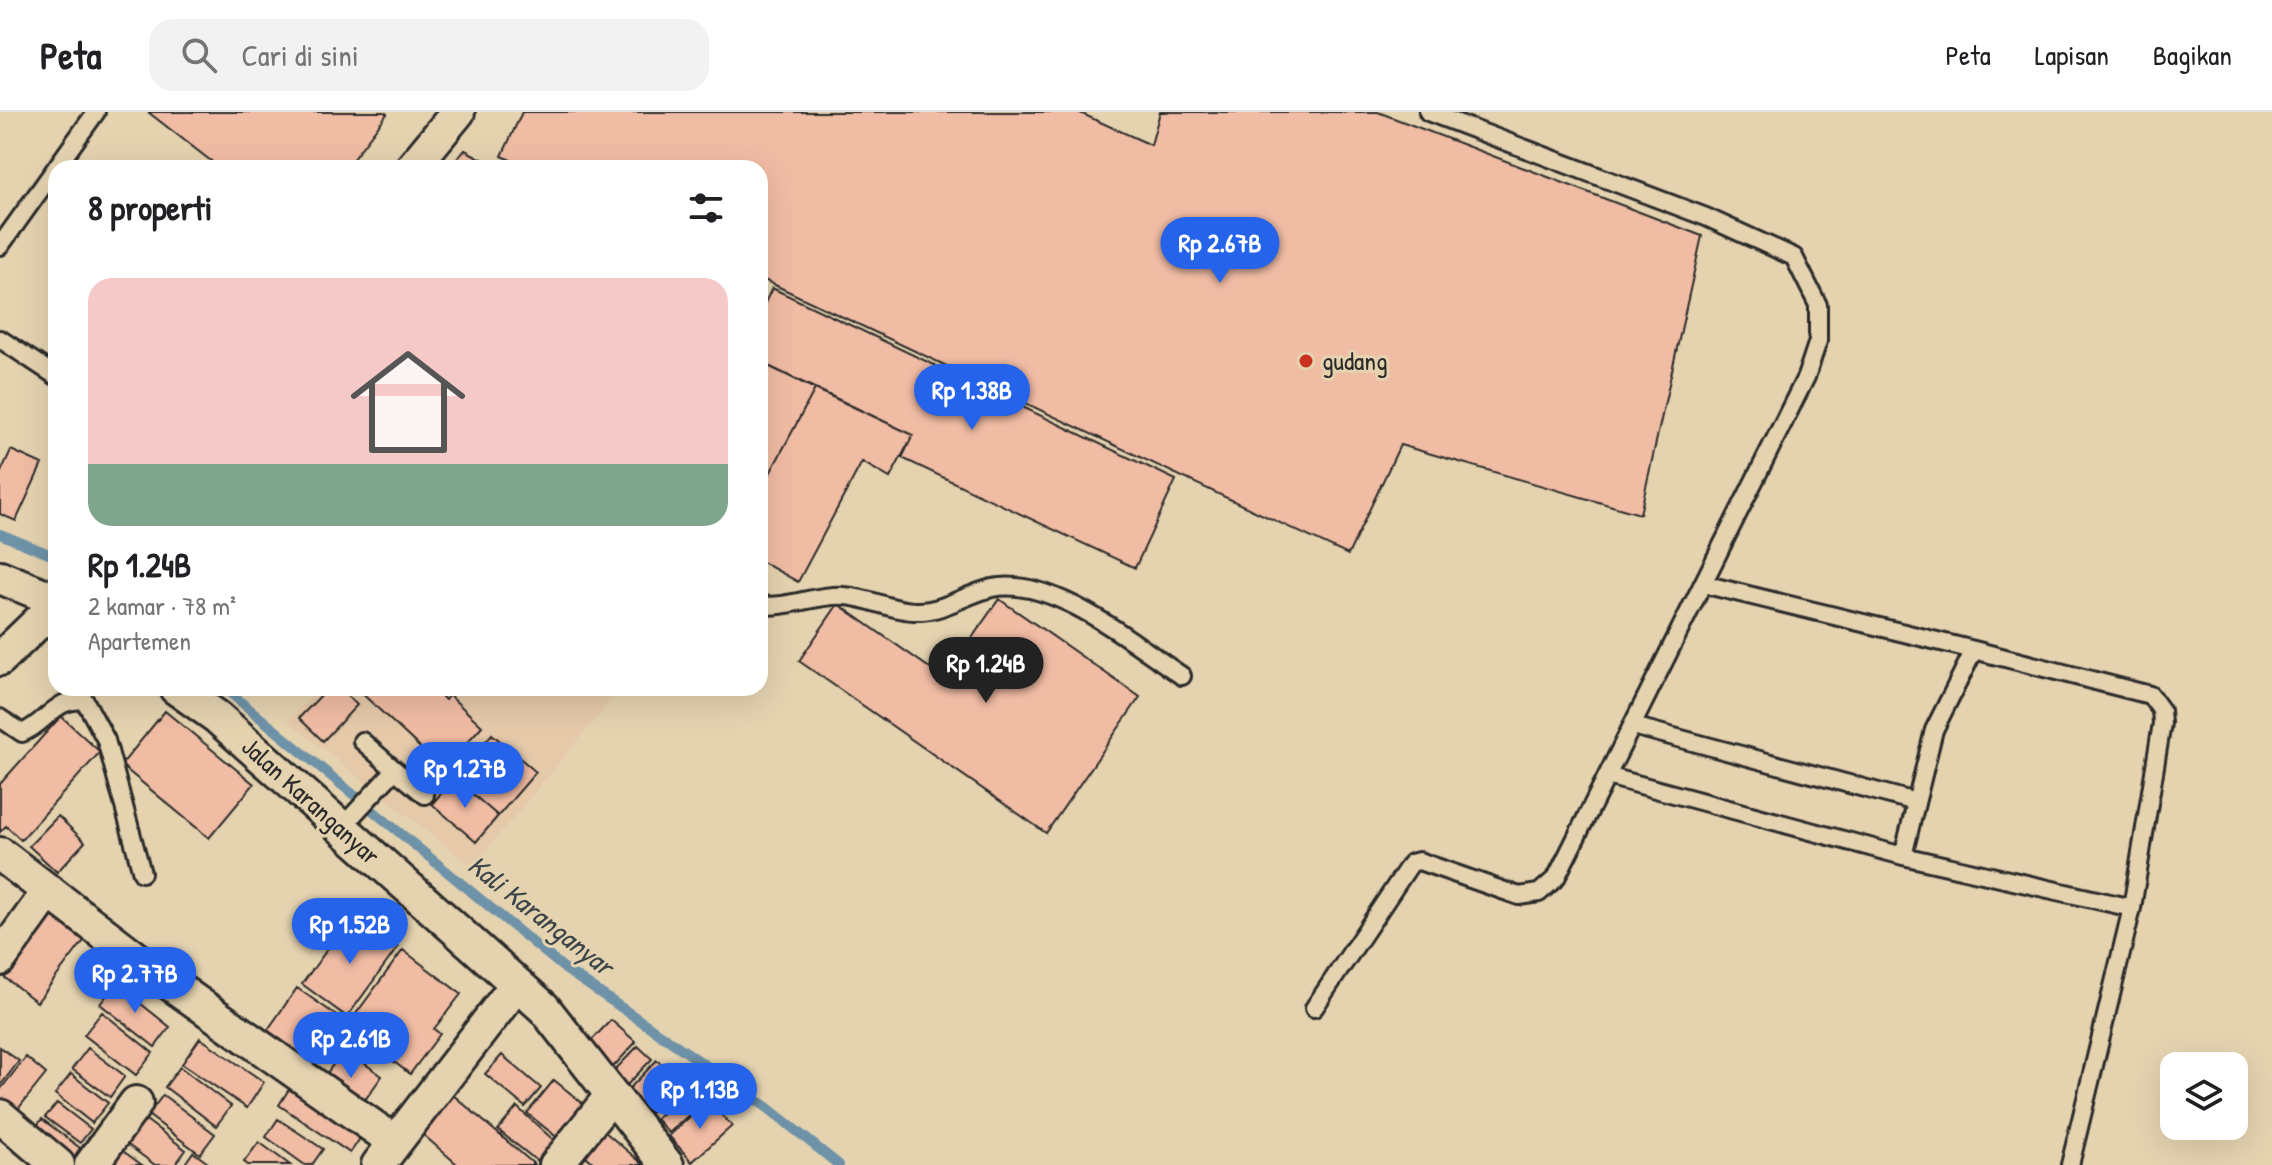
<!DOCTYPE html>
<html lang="id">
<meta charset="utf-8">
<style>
:root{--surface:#fff;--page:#f2f2f2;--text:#202124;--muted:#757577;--line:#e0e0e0;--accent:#2563eb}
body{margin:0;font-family:"Patrick Hand",sans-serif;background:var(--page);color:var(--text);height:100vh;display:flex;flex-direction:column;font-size:30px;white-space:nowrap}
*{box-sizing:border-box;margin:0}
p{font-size:26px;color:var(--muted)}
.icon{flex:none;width:44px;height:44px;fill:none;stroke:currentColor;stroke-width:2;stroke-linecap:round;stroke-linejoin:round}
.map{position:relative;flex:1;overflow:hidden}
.sheet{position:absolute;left:48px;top:48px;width:720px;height:536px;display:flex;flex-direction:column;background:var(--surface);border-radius:24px;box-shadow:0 8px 32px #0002}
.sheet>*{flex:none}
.controls{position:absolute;left:2160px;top:940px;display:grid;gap:16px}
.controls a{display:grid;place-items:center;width:88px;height:88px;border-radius:16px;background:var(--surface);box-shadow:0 8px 32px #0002;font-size:40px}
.price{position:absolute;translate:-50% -68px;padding:0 18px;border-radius:28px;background:var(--accent);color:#fff;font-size:26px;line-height:52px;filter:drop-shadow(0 2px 4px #0008)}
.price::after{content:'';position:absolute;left:50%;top:48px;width:24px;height:18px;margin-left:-12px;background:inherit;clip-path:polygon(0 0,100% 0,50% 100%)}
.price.selected{background:#222;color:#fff}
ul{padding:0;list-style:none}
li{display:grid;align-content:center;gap:16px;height:424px;padding:0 40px}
li span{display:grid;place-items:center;height:248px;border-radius:24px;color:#555}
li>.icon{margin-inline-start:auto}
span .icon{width:144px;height:144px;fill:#fffc;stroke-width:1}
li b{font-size:34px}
h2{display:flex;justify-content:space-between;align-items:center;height:96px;padding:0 40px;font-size:34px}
header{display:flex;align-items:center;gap:48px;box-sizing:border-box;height:112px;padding:0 40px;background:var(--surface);border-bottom:2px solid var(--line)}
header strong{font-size:38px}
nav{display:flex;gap:44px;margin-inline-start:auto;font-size:28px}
.search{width:560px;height:72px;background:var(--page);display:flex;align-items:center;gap:20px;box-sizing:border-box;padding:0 28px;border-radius:24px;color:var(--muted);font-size:30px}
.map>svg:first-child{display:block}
</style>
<header>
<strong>Peta</strong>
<div class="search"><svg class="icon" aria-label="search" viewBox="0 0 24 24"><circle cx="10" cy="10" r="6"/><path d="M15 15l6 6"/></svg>Cari di sini</div>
<nav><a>Peta</a><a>Lapisan</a><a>Bagikan</a></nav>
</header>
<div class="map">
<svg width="2272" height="1053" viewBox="0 0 2272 1053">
<rect width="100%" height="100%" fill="#e5d3b0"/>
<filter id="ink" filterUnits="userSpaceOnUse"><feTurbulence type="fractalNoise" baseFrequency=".0125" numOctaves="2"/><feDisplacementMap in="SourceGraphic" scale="16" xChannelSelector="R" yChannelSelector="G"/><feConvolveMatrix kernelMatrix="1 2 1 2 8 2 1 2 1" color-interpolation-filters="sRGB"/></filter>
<g filter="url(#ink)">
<path fill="#e5c9a9" d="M 318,576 L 618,576 L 620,578 L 472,755 L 288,609 Z"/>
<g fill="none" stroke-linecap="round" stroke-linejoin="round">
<path stroke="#6e92a8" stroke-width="10" d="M 0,422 L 56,445
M 224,576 L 565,857 L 768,996 L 839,1053"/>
</g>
<path fill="#f1bca4" stroke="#2b2b2b" stroke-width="2" d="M 148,0 L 384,0 L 387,2 L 346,56 L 220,56 Z
M 522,0 L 1078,0 L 1151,33 L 1160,0 L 1378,0 L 1702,124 L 1640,402 L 1400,333 L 1348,443 L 760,166 L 760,56 L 528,56 L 502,44 Z
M 465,38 L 499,56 L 449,56 Z
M 772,176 L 1176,368 L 1135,456 L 902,346 L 913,323 L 760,250 L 760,201 Z
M 760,250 L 815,277 L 760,380 Z
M 815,277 L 913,323 L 890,366 L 862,350 L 798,470 L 760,449 L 760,380 Z
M 11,338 L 42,352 L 16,409 L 0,402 L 0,362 Z
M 999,487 L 1140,585 L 1046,721 L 799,549 L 838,492 L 944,566 Z
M 328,576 L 340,576 L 357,593 L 323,629 L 299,606 Z
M 356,576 L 433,576 L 445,588 L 449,583 L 482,614 L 443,657 Z
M 165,599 L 254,672 L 209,726 L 121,653 Z
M 61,604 L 100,640 L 21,728 L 6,714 L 0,720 L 0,672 Z
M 492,622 L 536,660 L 498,704 L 454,666 Z
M 454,666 L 498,704 L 476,730 L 432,692 Z
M 58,704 L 85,730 L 57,760 L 29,734 Z
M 45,795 L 86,826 L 37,890 L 0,862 Z
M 353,802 L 398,835 L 347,905 L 302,872 Z
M 403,838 L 461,882 L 434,917 L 440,922 L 410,962 L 347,914 Z
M 116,872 L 170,915 L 155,935 L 100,892 Z
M 297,876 L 346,910 L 308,963 L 260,929 Z
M 102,900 L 153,941 L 136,963 L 84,923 Z
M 611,908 L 636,930 L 613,955 L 588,932 Z
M 200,926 L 264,970 L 247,996 L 182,952 Z
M 638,934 L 652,947 L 626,974 L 612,961 Z
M 0,935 L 19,949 L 0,974 Z
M 88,936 L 125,964 L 110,985 L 72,957 Z
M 344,937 L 382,964 L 357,999 L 320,971 Z
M 502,943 L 541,976 L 525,995 L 485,962 Z
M 26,945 L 46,962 L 14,1002 L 0,991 L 0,978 Z
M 657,948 L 680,970 L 650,1001 L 628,978 Z
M 180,955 L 231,994 L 216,1014 L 165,975 Z
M 71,962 L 108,991 L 92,1011 L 55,982 Z
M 554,968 L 586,994 L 559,1027 L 527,1001 Z
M 293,971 L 365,1019 L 350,1041 L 279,993 Z
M 690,976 L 703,990 L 669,1021 L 656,1007 Z
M 452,982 L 535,1053 L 458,1053 L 420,1020 Z
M 163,983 L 215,1022 L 200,1042 L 148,1003 Z
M 708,988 L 732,1014 L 692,1050 L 669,1024 Z
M 57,991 L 91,1017 L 80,1031 L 45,1005 Z
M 517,995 L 559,1033 L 542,1053 L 498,1018 Z
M 142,1005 L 186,1038 L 175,1053 L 155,1053 L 124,1030 Z
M 42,1007 L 80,1036 L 69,1052 L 30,1023 Z
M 278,1007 L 323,1037 L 312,1053 L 305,1053 L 266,1025 Z
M 598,1014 L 644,1053 L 596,1053 L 578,1037 Z
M 259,1030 L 290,1053 L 248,1053 L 244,1050 Z
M 116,1034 L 142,1053 L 103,1053 Z
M 193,1040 L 208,1051 L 206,1053 L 184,1053 Z"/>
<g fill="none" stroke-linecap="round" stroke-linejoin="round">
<defs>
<path id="service" d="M 0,134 L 96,0
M 0,227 L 56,264
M 1703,472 L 1974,538
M 760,493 C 787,497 816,482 844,484 C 868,485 892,499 916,499 C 943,500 966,482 992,476 C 1053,463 1134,532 1182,564
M 0,606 L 22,621 C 46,612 56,584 85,589 L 106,628 L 142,761
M 1633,614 L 1916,690
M 362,629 L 395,658
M 1607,664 L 1903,744
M 341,716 L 395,658 L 425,683
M 1314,896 L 1411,751 L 1419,749 L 1519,784 L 1539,781 L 1556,766 L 1806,265 L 1818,229 L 1818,193 L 1794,145 L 1706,105 L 1428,0
M 2070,1053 L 2132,796 L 2162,611 L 2161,598 L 2150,583 L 1974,538 L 1934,618 L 1903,744 L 2132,796"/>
<path id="minor" d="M 412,56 L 458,0
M 0,465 L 56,488
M 0,547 L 56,493
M 176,576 L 217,605 L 544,896 L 667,1053
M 0,742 L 158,863 L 395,1030
M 0,847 L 49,779
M 0,1004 L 58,1053
M 91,1053 L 136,991
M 378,1053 L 517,872
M 556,1053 L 612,983"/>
</defs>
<use href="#service" stroke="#2b2b2b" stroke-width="22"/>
<use href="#minor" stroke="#2b2b2b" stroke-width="38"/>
<use href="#service" stroke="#e5d3b0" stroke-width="16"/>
<use href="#minor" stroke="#e5d3b0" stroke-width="32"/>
</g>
</g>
<circle fill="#c8321e" stroke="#e5d3b0" stroke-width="3" cx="1306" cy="249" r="8"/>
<g text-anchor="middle" stroke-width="6" stroke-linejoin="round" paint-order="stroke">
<g font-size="26" fill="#2b2b2b" stroke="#e5d3b0" text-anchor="start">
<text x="1322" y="258">gudang</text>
</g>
<g font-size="26" fill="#2b2b2b" stroke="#e5d3b0">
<text transform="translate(311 689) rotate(42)" y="9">Jalan Karanganyar</text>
</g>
<g font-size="28" font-style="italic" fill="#3c454a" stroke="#e5d3b0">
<text transform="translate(541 803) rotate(38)" y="10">Kali Karanganyar</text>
</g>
</g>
</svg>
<div class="controls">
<a><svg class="icon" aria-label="layers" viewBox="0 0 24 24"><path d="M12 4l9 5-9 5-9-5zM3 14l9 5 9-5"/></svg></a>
</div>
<b class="price" style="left:1220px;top:173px">Rp 2.67B</b>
<b class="price" style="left:972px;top:320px">Rp 1.38B</b>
<b class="price selected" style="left:986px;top:593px">Rp 1.24B</b>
<b class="price" style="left:465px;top:698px">Rp 1.27B</b>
<b class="price" style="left:350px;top:854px">Rp 1.52B</b>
<b class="price" style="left:135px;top:903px">Rp 2.77B</b>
<b class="price" style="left:351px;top:968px">Rp 2.61B</b>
<b class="price" style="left:700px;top:1019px">Rp 1.13B</b>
<section class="sheet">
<h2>8 properti<svg class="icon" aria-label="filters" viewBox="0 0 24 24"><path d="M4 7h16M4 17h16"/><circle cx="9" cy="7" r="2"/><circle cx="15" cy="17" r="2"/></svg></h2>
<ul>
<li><span style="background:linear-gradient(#f6c9c9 75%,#7fa58c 0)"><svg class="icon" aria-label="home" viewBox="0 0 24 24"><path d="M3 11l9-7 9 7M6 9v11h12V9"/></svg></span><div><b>Rp 1.24B</b><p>2 kamar · 78 m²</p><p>Apartemen</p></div></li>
</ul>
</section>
</div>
